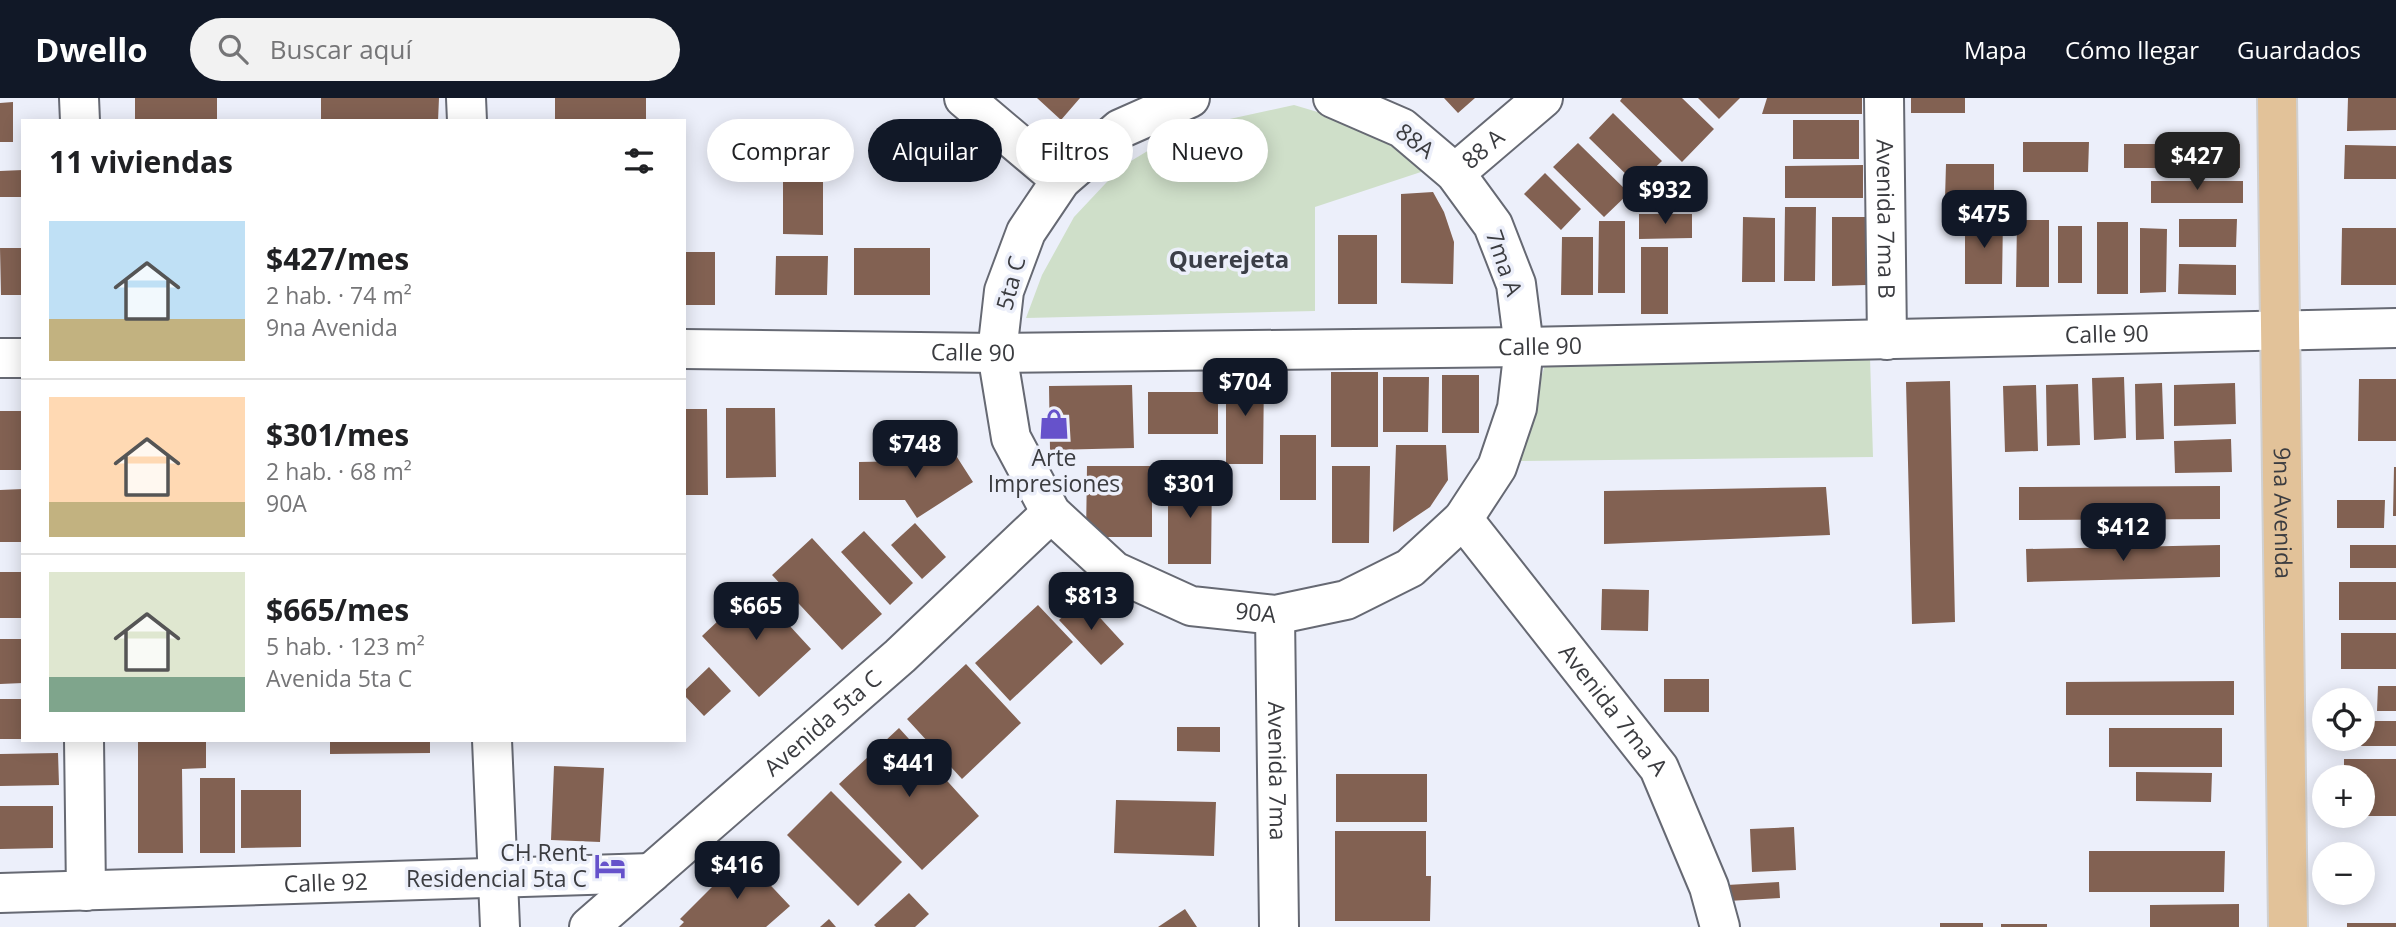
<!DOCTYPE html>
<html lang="es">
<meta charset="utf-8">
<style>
:root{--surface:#fff;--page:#f2f2f2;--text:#202124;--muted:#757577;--line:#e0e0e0;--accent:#111827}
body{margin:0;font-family:"Open Sans",sans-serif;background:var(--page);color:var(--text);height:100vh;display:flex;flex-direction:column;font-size:26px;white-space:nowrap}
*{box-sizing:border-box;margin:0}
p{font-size:23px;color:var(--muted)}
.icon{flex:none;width:38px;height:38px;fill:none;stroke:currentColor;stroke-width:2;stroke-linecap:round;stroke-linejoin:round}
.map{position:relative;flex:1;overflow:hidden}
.side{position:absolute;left:21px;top:21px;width:665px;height:623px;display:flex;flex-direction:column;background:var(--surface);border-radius:0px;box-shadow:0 4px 18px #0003}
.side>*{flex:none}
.top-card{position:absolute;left:707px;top:21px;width:665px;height:63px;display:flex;gap:14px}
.tools{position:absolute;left:2312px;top:590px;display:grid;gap:14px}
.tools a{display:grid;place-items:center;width:63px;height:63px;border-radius:50%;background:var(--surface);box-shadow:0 4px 18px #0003;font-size:35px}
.price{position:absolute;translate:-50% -60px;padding:0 16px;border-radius:14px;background:var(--accent);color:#fff;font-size:23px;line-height:46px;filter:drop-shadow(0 2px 4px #0008)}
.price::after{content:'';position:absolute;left:50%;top:42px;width:21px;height:16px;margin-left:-10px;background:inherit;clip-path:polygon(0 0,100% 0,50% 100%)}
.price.on{background:#222;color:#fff}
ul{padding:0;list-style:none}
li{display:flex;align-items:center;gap:21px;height:175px;padding:0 28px}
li+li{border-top:2px solid var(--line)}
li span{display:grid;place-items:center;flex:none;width:196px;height:140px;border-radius:0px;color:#555}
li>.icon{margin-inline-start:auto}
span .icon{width:84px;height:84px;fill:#fffc;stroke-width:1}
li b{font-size:30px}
h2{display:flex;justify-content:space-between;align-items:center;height:84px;padding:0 28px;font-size:30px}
.chip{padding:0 24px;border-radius:32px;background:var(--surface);box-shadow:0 4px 18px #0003;font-size:24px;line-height:63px}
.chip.on{background:var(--accent);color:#fff}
header{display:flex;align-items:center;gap:42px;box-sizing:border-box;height:98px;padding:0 35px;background:var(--accent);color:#fff}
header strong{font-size:33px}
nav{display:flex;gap:38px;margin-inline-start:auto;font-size:24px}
.search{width:490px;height:63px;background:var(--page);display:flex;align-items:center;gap:18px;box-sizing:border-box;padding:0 24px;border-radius:38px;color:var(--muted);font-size:26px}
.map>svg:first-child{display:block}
</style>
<header>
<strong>Dwello</strong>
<div class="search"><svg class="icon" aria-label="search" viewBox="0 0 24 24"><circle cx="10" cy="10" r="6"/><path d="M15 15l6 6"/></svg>Buscar aquí</div>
<nav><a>Mapa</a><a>Cómo llegar</a><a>Guardados</a></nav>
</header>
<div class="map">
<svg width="2396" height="829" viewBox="0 0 2396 829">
<rect width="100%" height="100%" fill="#eceffa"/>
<path fill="#cfdfc9" d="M 1294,7 L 1358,26 L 1427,72 L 1315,109 L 1315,213 L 1026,220 L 1042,177 L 1074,119 L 1121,69 L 1184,31 Z
M 1870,259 L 1873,359 L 1515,363 L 1545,267 Z"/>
<path fill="#826152" d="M 135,0 L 217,0 L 217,23 L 135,23 Z
M 321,0 L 439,0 L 438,23 L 321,23 Z
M 555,0 L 646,0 L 646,23 L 555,23 Z
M 1037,0 L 1080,0 L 1061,22 Z
M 1444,0 L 1475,0 L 1458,15 Z
M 1622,0 L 1682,0 L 1714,31 L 1682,64 L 1620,3 Z
M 1698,0 L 1740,0 L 1719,21 Z
M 1767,0 L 1862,0 L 1862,16 L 1762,16 Z
M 1911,0 L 1965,0 L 1965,15 L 1911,15 Z
M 2348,0 L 2396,0 L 2396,32 L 2347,33 Z
M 13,4 L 13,44 L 0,44 L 0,5 Z
M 1613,15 L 1662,63 L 1637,87 L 1589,40 Z
M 1793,22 L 1859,22 L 1859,61 L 1793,61 Z
M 2023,44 L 2089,44 L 2088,74 L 2023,74 Z
M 1578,45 L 1629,95 L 1604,119 L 1553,69 Z
M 2124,46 L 2240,46 L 2240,70 L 2124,70 Z
M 2345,47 L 2396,48 L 2396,81 L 2344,81 Z
M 783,56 L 823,57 L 823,137 L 783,136 Z
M 1946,66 L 1994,66 L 1994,101 L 1945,101 Z
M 1863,67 L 1863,100 L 1785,100 L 1785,68 Z
M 23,72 L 23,99 L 0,99 L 0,73 Z
M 1545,75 L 1581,111 L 1561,132 L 1524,96 Z
M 2151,83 L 2243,83 L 2243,105 L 2151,105 Z
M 1433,94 L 1444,114 L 1454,144 L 1453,186 L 1401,185 L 1401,96 Z
M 1785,109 L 1816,109 L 1815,183 L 1784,183 Z
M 1639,116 L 1692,116 L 1692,140 L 1639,141 Z
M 1743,119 L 1775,120 L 1775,184 L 1742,184 Z
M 1832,119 L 1867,119 L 1866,187 L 1832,188 Z
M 1965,119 L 2003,119 L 2002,186 L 1965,186 Z
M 2179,121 L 2237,121 L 2236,149 L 2179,149 Z
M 2017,122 L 2049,122 L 2049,189 L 2016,189 Z
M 1599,123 L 1625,123 L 1625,195 L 1598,195 Z
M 2097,124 L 2128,124 L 2128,196 L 2097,196 Z
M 2058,128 L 2082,128 L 2082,185 L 2058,185 Z
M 2140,130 L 2167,131 L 2166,194 L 2140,195 Z
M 2342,130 L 2396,130 L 2396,187 L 2341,187 Z
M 1338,137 L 1377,137 L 1377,206 L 1338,206 Z
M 1562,139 L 1593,139 L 1593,197 L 1561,197 Z
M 1641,149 L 1668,149 L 1668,216 L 1641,216 Z
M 0,150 L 23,150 L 23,197 L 1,197 Z
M 854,150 L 930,150 L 930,197 L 854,197 Z
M 684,154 L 715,154 L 715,207 L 684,207 Z
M 776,158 L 828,158 L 827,197 L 775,197 Z
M 2179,166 L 2236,167 L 2236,197 L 2178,196 Z
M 1226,273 L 1264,274 L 1263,366 L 1226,366 Z
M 1331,274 L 1378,274 L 1378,349 L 1331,349 Z
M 1442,277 L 1479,277 L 1479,335 L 1442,335 Z
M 1383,279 L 1429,279 L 1428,334 L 1383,334 Z
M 2124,279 L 2126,340 L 2094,342 L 2092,280 Z
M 2359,281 L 2396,281 L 2396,343 L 2358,343 Z
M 1950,283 L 1955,524 L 1912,526 L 1906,284 Z
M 2162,285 L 2164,341 L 2136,342 L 2135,286 Z
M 2235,285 L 2236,326 L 2174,328 L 2174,287 Z
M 2078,286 L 2080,347 L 2047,348 L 2046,287 Z
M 1132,287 L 1134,350 L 1050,352 L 1049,288 Z
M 2036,287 L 2038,353 L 2005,354 L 2003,288 Z
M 1148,294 L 1218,294 L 1218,336 L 1148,336 Z
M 726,310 L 775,310 L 776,379 L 726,380 Z
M 684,311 L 707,311 L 708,397 L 684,397 Z
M 0,313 L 23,313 L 23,372 L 0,372 Z
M 1280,337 L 1316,337 L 1316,402 L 1280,402 Z
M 2231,341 L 2232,374 L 2175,375 L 2174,343 Z
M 946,342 L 973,384 L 917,420 L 905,402 L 859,402 L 859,364 L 911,363 L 911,365 Z
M 1396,347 L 1446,347 L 1448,382 L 1430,409 L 1393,434 Z
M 1087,368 L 1152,368 L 1152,439 L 1086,439 Z
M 1332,368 L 1370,368 L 1369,445 L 1332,445 Z
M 2394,369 L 2396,369 L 2396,418 L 2393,418 Z
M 1168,379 L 1212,379 L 1211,466 L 1168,466 Z
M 2220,388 L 2220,421 L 2019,422 L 2019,389 Z
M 1826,389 L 1830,437 L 1604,446 L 1604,393 Z
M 23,391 L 23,444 L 0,444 L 0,392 Z
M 2337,402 L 2385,402 L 2384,430 L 2337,430 Z
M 915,425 L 946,459 L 922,481 L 891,447 Z
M 864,433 L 913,485 L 890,507 L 841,454 Z
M 812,440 L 882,516 L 842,552 L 772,477 Z
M 2220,447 L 2220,479 L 2027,484 L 2026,451 Z
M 2350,447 L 2396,447 L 2396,470 L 2350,470 Z
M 0,474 L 23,474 L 23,520 L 0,520 Z
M 2339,484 L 2396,484 L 2396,522 L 2339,522 Z
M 754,489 L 811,551 L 759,599 L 702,538 Z
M 1602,491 L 1649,492 L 1648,533 L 1601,532 Z
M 1082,500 L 1124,546 L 1101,567 L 1059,522 Z
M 1038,507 L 1073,544 L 1010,603 L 975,565 Z
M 2341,535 L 2396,535 L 2396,571 L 2341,571 Z
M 0,541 L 23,541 L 23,585 L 0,586 Z
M 966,566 L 1021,625 L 962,681 L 907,621 Z
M 709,569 L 731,593 L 704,618 L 684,597 L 684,593 Z
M 1664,581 L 1709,581 L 1709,614 L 1664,614 Z
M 2234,583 L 2234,617 L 2066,617 L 2066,584 Z
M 2378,588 L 2396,588 L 2396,613 L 2377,613 Z
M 0,601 L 23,601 L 23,641 L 0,641 Z
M 2362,623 L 2396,623 L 2396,648 L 2348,648 L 2348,640 L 2362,640 Z
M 1177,629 L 1220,629 L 1220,654 L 1177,653 Z
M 899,630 L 979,718 L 922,772 L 839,686 Z
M 2109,630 L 2222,630 L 2222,669 L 2109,669 Z
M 138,642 L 206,642 L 206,670 L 182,671 L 183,755 L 138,755 Z
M 330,642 L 430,642 L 430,655 L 330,656 Z
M 58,655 L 59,687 L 0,688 L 0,656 Z
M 2344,661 L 2396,661 L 2396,718 L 2362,718 L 2362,679 L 2344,679 Z
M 554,668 L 604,670 L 600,744 L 551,742 Z
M 2136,674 L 2212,675 L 2211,704 L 2136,703 Z
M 1336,676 L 1427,676 L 1427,724 L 1336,724 Z
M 200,680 L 235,680 L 235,755 L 200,755 Z
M 241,692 L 301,692 L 301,749 L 241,750 Z
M 831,693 L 902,764 L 858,808 L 787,737 Z
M 1116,702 L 1216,704 L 1214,758 L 1114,755 Z
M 0,708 L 53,708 L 53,750 L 0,751 Z
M 1794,729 L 1796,772 L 1752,774 L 1750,731 Z
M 1335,733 L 1426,733 L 1426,778 L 1431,778 L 1430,823 L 1335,823 Z
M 2089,753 L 2225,753 L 2224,794 L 2089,794 Z
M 743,758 L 790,808 L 766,829 L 679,829 L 684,824 L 680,821 Z
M 1779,784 L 1780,800 L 1728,803 L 1727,787 Z
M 909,795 L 929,816 L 915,829 L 876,829 L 874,827 Z
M 2239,806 L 2239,829 L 2150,829 L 2150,807 Z
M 1185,811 L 1197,829 L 1158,829 Z
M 829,821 L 836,829 L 820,829 Z
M 1940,825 L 1983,825 L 1983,829 L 1940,829 Z
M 2347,825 L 2396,825 L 2396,829 L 2347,829 Z
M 2001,826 L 2047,826 L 2047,829 L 2001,829 Z"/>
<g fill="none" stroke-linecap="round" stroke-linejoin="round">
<defs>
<g id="minor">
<path d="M 79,0 L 80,23"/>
<path d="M 466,0 L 467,23"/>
<path d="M 964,0 L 1061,82"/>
<path id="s1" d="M 1190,0 L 1120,31 L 1061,82 L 1026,134 L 1004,193 L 997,255 L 1011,340 L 1051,415 L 1114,473 L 1191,508 L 1275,517 L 1346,502 L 1410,470 L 1463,421 L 1497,369 L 1517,310 L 1524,249 L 1516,186 L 1493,127 L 1455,75 L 1402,30 L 1333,0"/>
<path id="s2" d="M 1884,0 L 1887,242"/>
<path id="s3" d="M 1455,75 L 1543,0"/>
<path id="s4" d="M 684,251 L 997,255 L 1524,249 L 2396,230"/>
<path d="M 0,260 L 23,260"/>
<path id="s5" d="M 1463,421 L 1659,670 L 1709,789 L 1720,829"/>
<path id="s6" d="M 1275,517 L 1279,829"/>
<path d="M 84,642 L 86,793"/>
<path d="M 492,642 L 500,829"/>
<path id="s7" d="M 0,795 L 651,775"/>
<path id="s8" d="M 589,829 L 900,558 L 1051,415"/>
</g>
<g id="major">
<path id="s9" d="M 2277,0 L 2288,829"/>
</g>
</defs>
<use href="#minor" stroke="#666973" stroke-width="42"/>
<use href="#major" stroke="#d0d0d1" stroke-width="42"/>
<use href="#minor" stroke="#fff" stroke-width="38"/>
<use href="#major" stroke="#e2c299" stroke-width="38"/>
</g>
<defs>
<symbol id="shop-bare" viewBox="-9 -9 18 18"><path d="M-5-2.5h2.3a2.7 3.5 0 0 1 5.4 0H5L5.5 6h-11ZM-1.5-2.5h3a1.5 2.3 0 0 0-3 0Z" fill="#6652cb" stroke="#eceffa" stroke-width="2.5" paint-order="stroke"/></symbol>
<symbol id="hotel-bare" viewBox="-9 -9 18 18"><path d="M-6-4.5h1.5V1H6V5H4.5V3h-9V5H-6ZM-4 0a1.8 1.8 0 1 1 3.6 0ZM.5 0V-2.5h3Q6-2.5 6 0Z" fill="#6652cb" stroke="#eceffa" stroke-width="2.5" paint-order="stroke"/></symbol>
</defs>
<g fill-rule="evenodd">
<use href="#shop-bare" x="1032" y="304" width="44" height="44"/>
<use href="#hotel-bare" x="588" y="746" width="44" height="44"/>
</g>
<g text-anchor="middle" stroke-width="7" stroke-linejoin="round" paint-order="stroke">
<g font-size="23" fill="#3b3c40" stroke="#eceffa">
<text transform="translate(1415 43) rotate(37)" y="8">88A</text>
<text dy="8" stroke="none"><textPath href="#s3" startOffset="37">88 A</textPath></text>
<text dy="8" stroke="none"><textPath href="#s2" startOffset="121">Avenida 7ma B</textPath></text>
<text transform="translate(1504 165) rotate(71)" y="8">7ma A</text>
<text transform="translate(1011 185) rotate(-75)" y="8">5ta C</text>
<text dy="8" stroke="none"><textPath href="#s4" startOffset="1423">Calle 90</textPath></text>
<text dy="8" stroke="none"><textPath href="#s4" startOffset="856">Calle 90</textPath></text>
<text dy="8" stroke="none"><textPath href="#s4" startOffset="289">Calle 90</textPath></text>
<text dy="8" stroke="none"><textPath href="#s9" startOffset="415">9na Avenida</textPath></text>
<text dy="8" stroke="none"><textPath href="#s1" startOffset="749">90A</textPath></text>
<text dy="8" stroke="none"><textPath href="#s5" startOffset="243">Avenida 7ma A</textPath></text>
<text dy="8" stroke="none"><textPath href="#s8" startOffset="310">Avenida 5ta C</textPath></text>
<text dy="8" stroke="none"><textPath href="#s6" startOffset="156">Avenida 7ma</textPath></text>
<text dy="8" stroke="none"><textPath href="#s7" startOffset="326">Calle 92</textPath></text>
</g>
<g font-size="23" fill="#3b3c40" stroke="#eceffa">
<text x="1054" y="368">Arte<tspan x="1054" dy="26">Impresiones</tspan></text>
<text x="587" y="763" text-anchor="end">CH Rent<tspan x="587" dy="26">Residencial 5ta C</tspan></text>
</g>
<g font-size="24" font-weight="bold" fill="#3b3e47" stroke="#eceffa">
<text x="1229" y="170">Querejeta</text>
</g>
</g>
</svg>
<div class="tools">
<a><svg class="icon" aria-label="locate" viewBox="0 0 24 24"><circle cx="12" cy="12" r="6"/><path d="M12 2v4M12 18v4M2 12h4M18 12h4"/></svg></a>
<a>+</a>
<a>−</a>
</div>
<b class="price on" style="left:2197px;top:94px">$427</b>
<b class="price" style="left:1665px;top:128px">$932</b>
<b class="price" style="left:1984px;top:152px">$475</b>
<b class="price" style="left:1245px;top:320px">$704</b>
<b class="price" style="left:915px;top:382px">$748</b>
<b class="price" style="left:1190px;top:422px">$301</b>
<b class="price" style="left:2123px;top:465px">$412</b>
<b class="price" style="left:1091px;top:534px">$813</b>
<b class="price" style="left:756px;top:544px">$665</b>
<b class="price" style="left:909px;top:701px">$441</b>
<b class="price" style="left:737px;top:803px">$416</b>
<div class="top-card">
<a class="chip">Comprar</a>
<a class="chip on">Alquilar</a>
<a class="chip">Filtros</a>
<a class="chip">Nuevo</a>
</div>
<section class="side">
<h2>11 viviendas<svg class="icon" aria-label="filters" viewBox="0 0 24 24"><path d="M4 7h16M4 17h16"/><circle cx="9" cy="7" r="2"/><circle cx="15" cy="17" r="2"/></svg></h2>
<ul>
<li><span style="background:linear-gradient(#bfe0f5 70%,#c2b280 0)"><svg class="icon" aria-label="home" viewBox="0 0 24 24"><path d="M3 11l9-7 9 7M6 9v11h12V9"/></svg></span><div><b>$427/mes</b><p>2 hab. · 74 m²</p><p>9na Avenida</p></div></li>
<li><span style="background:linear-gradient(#ffd9b3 75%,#c2b280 0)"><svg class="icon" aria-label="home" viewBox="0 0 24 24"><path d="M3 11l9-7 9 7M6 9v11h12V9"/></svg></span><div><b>$301/mes</b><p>2 hab. · 68 m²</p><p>90A</p></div></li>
<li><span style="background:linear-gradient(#dfe7d0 75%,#7fa58c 0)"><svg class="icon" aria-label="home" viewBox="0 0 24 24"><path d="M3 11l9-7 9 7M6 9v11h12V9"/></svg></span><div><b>$665/mes</b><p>5 hab. · 123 m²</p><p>Avenida 5ta C</p></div></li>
</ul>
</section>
</div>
